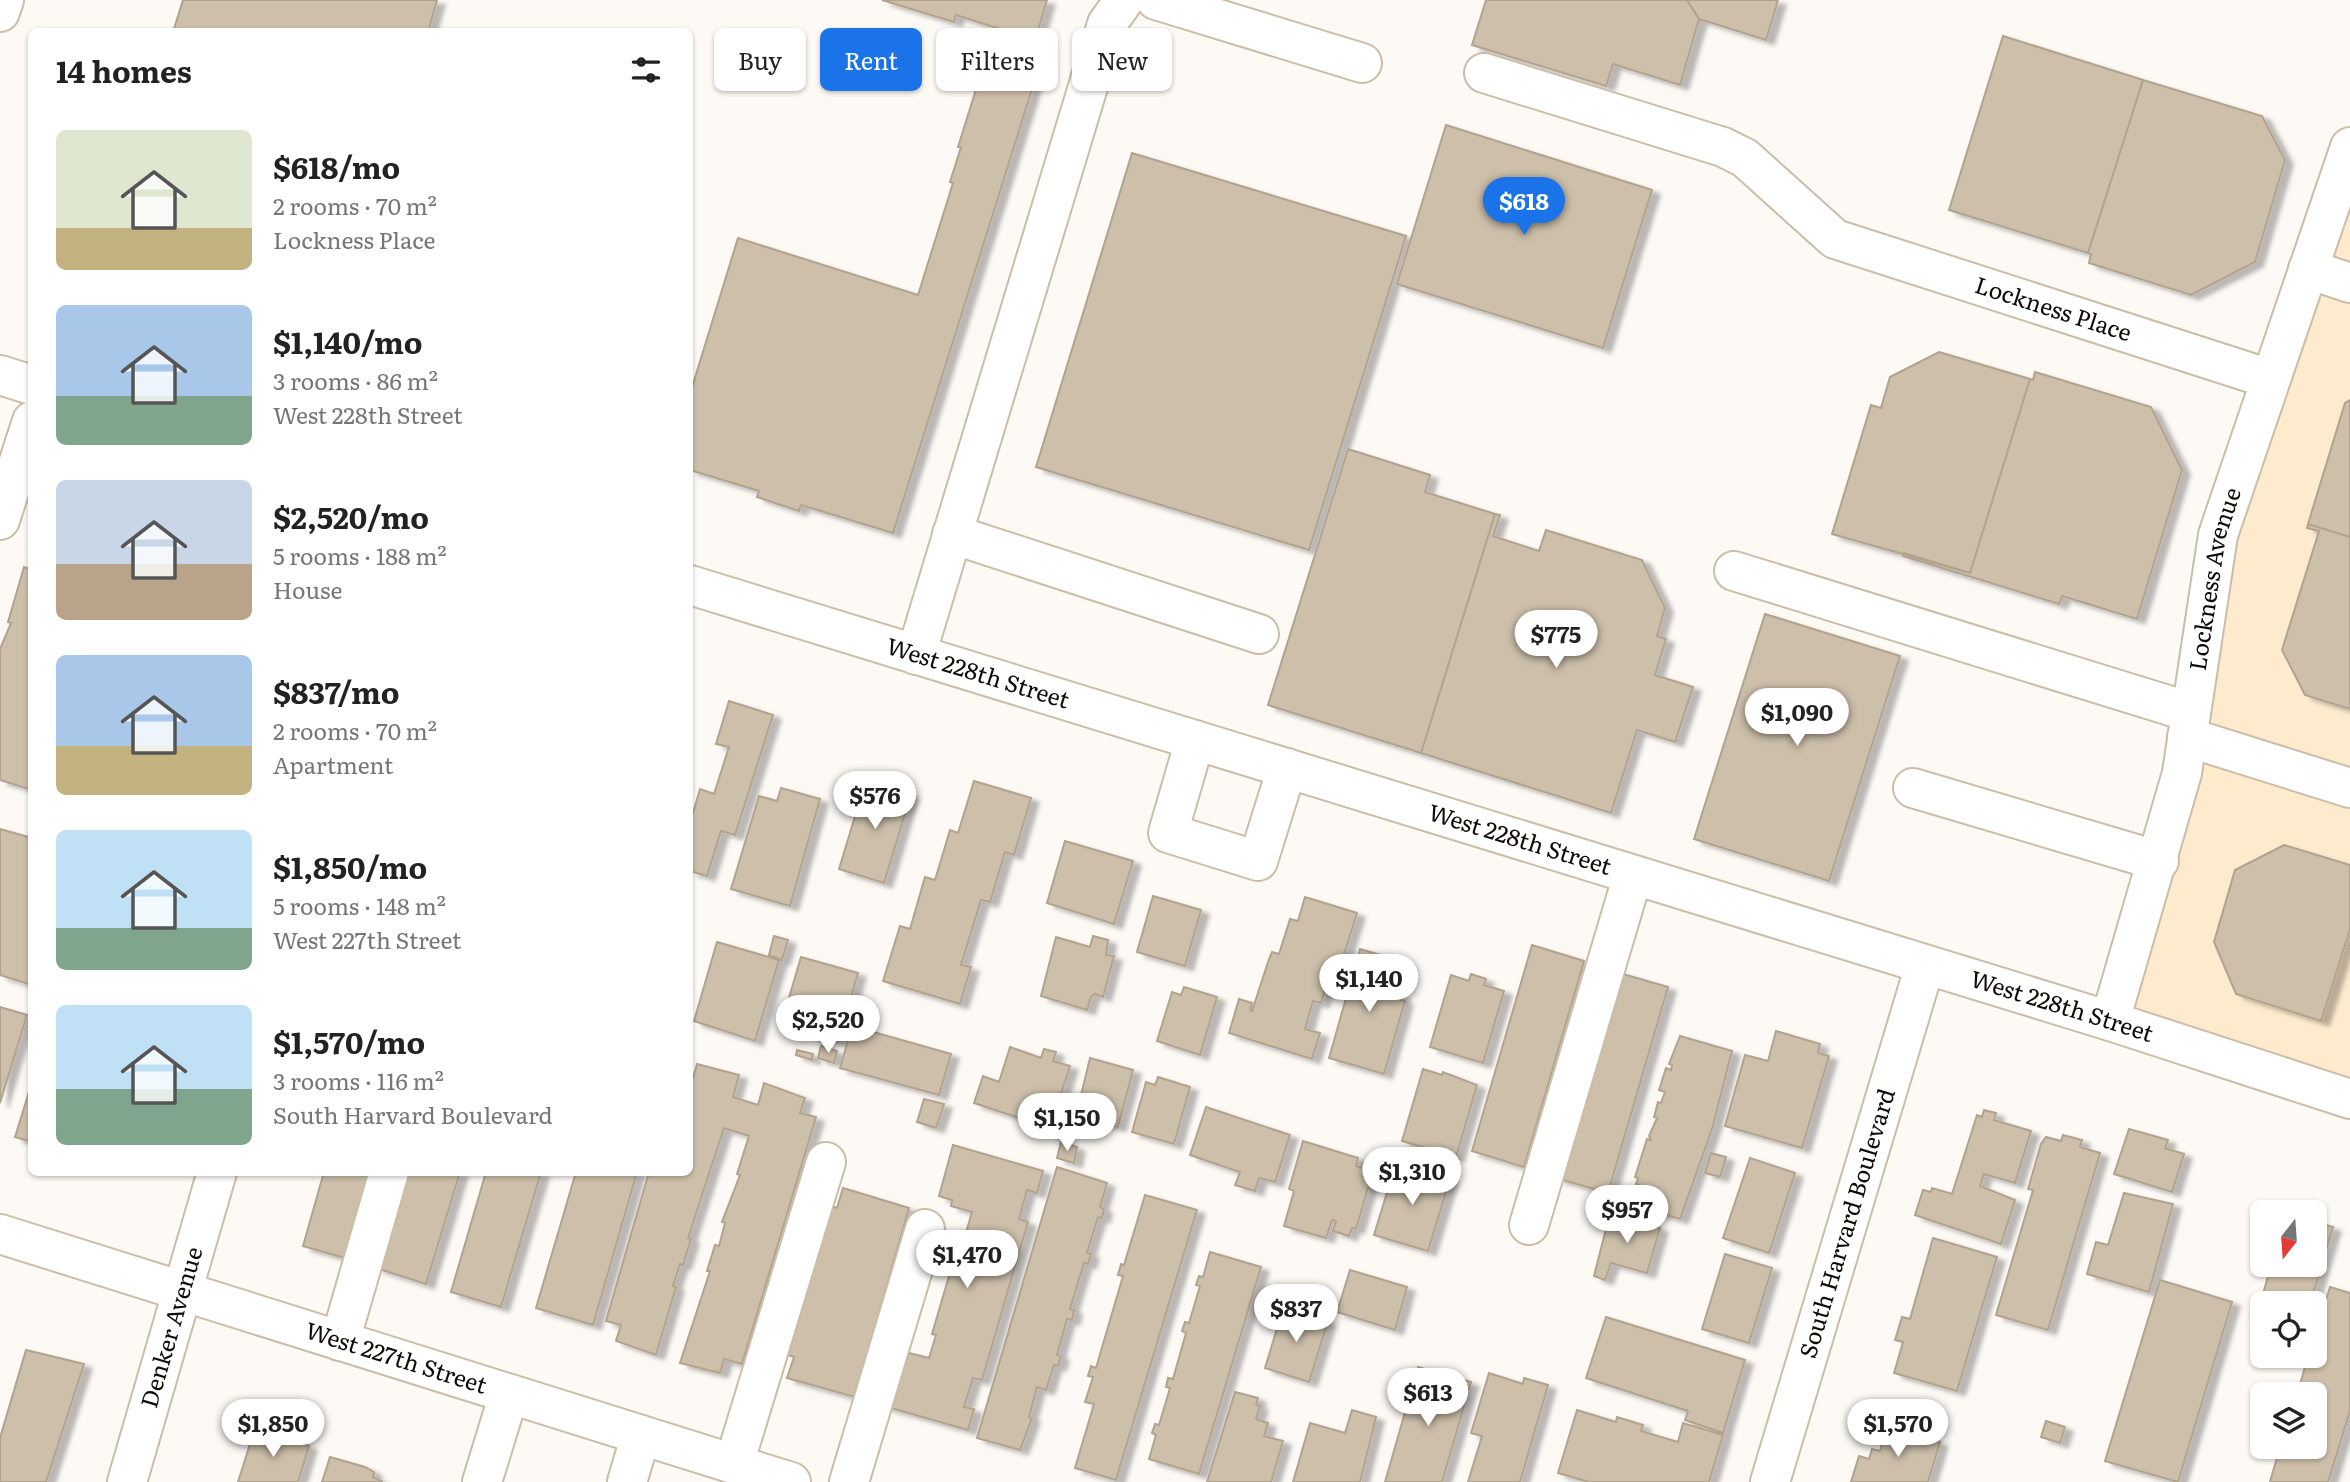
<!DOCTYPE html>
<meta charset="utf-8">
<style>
:root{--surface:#fff;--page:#f6f6f6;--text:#222;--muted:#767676;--accent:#1a73e8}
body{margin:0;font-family:Literata,serif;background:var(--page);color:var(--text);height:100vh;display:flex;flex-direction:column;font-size:26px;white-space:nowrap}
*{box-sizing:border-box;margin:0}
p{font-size:23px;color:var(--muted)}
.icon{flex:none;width:38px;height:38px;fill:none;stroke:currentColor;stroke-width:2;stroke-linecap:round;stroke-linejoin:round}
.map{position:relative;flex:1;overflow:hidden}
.panel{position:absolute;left:28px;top:28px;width:665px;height:1148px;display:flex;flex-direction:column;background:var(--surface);border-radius:10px;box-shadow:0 2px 5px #0004}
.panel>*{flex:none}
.top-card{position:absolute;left:714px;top:28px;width:665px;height:63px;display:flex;gap:14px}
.needle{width:46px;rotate:197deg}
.tools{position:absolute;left:2250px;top:1200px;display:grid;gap:14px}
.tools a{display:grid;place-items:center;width:77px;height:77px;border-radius:10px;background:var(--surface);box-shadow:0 2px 5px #0004;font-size:35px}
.price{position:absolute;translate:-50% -60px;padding:0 16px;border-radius:24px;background:#fff;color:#222;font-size:23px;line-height:46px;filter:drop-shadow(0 2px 4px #0008)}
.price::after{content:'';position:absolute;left:50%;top:42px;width:21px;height:16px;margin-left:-10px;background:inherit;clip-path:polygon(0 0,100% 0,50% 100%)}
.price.on{background:var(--accent);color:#fff}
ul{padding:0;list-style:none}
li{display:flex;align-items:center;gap:21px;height:175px;padding:0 28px}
li span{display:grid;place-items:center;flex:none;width:196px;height:140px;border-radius:10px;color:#555}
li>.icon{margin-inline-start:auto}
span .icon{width:84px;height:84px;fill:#fffc;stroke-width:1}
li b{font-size:30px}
h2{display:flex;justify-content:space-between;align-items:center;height:84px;padding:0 28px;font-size:30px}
.pill{padding:0 24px;border-radius:10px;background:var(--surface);box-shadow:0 2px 5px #0004;font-size:24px;line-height:63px}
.pill.on{background:var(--accent);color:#fff}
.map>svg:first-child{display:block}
</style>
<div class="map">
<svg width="2350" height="1482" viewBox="0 0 2350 1482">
<defs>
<filter id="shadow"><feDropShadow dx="8" dy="4.5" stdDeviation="2" flood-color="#0004"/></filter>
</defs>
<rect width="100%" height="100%" fill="#fdfaf6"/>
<path fill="#feebce" d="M 2350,156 L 2350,1091 L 2115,1017 L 2200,662 Z"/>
<path fill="#cdbfaa" stroke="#b1a38e" stroke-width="2" filter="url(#shadow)" d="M 183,0 L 437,0 L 428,32 L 173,32 Z
M 882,0 L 1047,0 L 1035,40 L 956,15 L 954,22 Z
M 1486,0 L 1687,0 L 1699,19 L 1680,85 L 1613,64 L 1606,86 L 1472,45 Z
M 1687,0 L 1778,0 L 1766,40 L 1699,19 Z
M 993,35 L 1044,51 L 893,533 L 801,505 L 799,511 L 757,497 L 759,491 L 690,470 L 690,394 L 738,238 L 918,295 L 953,183 L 950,182 L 961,147 L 958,147 Z
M 2003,36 L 2143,80 L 2088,253 L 1949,210 Z
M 2143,80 L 2262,116 L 2285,160 L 2255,262 L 2191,295 L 2089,263 L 2091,254 L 2088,253 Z
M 1446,125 L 1652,190 L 1603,348 L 1397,284 Z
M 1132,153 L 1406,236 L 1309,550 L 1036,467 Z
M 1939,352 L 2030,379 L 1970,573 L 1832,534 L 1871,405 L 1881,408 L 1890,377 Z
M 2035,372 L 2151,407 L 2182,470 L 2137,619 L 2062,596 L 2059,604 L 1903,556 L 1904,553 L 1970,573 L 2030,379 L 2033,380 Z
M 2350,400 L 2350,537 L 2308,524 L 2345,403 Z
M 1348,449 L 1430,475 L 1425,492 L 1495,514 L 1421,753 L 1268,705 Z
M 1495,514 L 1500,515 L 1493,536 L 1539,551 L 1546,530 L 1642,560 L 1665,608 L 1657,636 L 1666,639 L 1655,675 L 1693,687 L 1675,742 L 1637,730 L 1611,813 L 1421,753 Z
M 2308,524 L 2350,537 L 2350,709 L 2305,695 L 2282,650 L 2319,531 L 2307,528 Z
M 32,564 L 32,790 L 0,780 L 0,649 L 11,623 L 8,622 L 24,567 L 30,569 Z
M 1765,614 L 1900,656 L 1829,881 L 1694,839 Z
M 729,701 L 773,715 L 735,835 L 721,831 L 707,876 L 690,871 L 690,812 L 693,813 L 700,789 L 714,794 L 729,747 L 716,744 Z
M 866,780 L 911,794 L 884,883 L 839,869 Z
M 974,781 L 1031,798 L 1014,855 L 1005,852 L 990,902 L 981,900 L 961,965 L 971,967 L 960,1004 L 883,981 L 900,926 L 910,929 L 925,877 L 935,880 L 950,830 L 958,833 Z
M 781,788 L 820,799 L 790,906 L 731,889 L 759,796 L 777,801 Z
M 0,829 L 32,838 L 32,985 L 0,975 Z
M 1065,841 L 1133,861 L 1114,924 L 1047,903 Z
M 2284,845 L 2350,865 L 2350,929 L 2321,1021 L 2236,994 L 2214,942 L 2235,870 Z
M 1153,896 L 1201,910 L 1185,966 L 1137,952 Z
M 1305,897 L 1357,913 L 1342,961 L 1335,959 L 1321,1003 L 1313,1001 L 1305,1029 L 1320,1033 L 1312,1059 L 1229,1033 L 1239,999 L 1252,1003 L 1250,1010 L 1252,1011 L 1269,959 L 1272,952 L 1279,954 L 1290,919 L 1298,921 Z
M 774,936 L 788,940 L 782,960 L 769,955 Z
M 1093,936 L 1108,940 L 1106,955 L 1114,956 L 1103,997 L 1095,994 L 1091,997 L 1087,1010 L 1041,996 L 1056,937 L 1090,947 Z
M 717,942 L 779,960 L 755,1041 L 694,1021 Z
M 1532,945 L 1584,961 L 1524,1167 L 1472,1151 Z
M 1360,949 L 1401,961 L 1391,997 L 1394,993 L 1402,996 L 1401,1000 L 1405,1001 L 1384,1074 L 1329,1058 Z
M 801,957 L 858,973 L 838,1042 L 781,1025 Z
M 1616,972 L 1668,987 L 1608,1193 L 1556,1178 Z
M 1471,974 L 1486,979 L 1484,985 L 1504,991 L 1483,1063 L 1430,1047 L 1451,975 L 1469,981 Z
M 1184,987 L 1217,997 L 1200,1055 L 1157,1041 L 1172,992 L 1181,995 Z
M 0,1007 L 27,1015 L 0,1103 Z
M 852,1026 L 951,1054 L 939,1095 L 840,1068 Z
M 1776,1031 L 1820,1044 L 1818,1053 L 1829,1056 L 1802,1148 L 1725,1126 L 1745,1055 L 1768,1061 Z
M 1680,1036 L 1732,1051 L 1712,1129 L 1680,1219 L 1642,1208 L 1639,1185 L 1636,1184 L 1638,1178 L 1635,1177 L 1647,1139 L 1651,1140 L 1649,1136 L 1657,1118 L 1654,1117 L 1658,1102 L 1661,1103 L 1665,1092 L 1659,1090 L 1666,1068 L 1671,1070 L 1672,1065 L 1669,1064 Z
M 821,1046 L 837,1051 L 834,1063 L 818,1058 Z
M 1010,1047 L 1041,1058 L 1044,1049 L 1056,1052 L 1053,1061 L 1070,1066 L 1057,1106 L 1065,1109 L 1061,1121 L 1053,1121 L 1060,1123 L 1057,1135 L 1048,1132 L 1049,1128 L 974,1103 L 983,1076 L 999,1082 Z
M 797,1050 L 813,1054 L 812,1060 L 796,1055 Z
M 1090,1058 L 1133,1070 L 1118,1127 L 1076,1116 Z
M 697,1064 L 739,1075 L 733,1097 L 758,1105 L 764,1083 L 805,1098 L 800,1113 L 816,1117 L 742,1364 L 724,1359 L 720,1373 L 680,1363 L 710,1271 L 707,1271 L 715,1245 L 719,1246 L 725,1223 L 722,1222 L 740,1175 L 737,1174 L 749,1136 L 724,1128 L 688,1238 L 691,1239 L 683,1265 L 680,1264 L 673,1286 L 676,1287 L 656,1355 L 616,1341 L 621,1325 L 606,1321 L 649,1172 L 690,1172 L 690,1077 L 693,1078 Z
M 1423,1069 L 1442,1075 L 1443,1072 L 1477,1085 L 1456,1157 L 1402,1141 Z
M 1158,1077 L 1190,1087 L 1174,1144 L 1132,1132 L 1146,1082 L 1155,1085 Z
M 32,1082 L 32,1142 L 15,1137 Z
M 924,1099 L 944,1104 L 936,1128 L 917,1122 Z
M 1206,1107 L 1290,1135 L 1275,1182 L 1259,1178 L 1255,1191 L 1235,1185 L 1240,1172 L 1190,1155 Z
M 1984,1110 L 1996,1113 L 1994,1120 L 2031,1131 L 2015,1183 L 1984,1174 L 1980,1186 L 2015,1200 L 2001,1244 L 1915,1215 L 1923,1190 L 1931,1192 L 1932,1188 L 1952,1194 L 1977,1115 L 1982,1117 Z
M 2129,1129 L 2168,1140 L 2165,1148 L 2184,1154 L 2172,1192 L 2114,1174 Z
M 2063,1135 L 2082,1140 L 2080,1147 L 2100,1153 L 2048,1330 L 1996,1315 L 2033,1190 L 2028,1189 L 2041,1144 L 2046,1137 L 2061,1141 Z
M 1303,1141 L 1358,1158 L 1356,1166 L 1373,1171 L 1356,1229 L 1352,1228 L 1349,1236 L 1333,1231 L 1336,1221 L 1332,1220 L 1326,1238 L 1284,1226 L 1294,1191 L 1289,1189 Z
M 1061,1142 L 1077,1147 L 1074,1163 L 1057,1158 Z
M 953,1145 L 1043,1171 L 1037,1193 L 1027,1190 L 1019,1219 L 1028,1222 L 982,1380 L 973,1378 L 964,1407 L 974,1409 L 968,1430 L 877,1404 L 891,1354 L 907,1359 L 909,1353 L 929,1358 L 936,1335 L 932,1334 L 961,1235 L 965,1236 L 972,1212 L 951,1206 L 952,1200 L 939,1196 Z
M 1711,1153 L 1726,1157 L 1720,1177 L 1705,1173 Z
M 1750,1158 L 1795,1173 L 1769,1253 L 1723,1238 Z
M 1396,1163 L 1415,1169 L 1417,1166 L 1450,1179 L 1428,1251 L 1374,1235 Z
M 1057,1167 L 1107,1183 L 1100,1207 L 1104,1209 L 1102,1218 L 1098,1217 L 1087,1253 L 1091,1254 L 1088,1264 L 1084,1263 L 1070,1309 L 1074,1310 L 1072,1320 L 1067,1319 L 1057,1355 L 1061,1356 L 1058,1366 L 1054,1365 L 1046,1390 L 1037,1387 L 1029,1417 L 1032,1418 L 1020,1450 L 977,1438 Z
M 324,1172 L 378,1172 L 352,1260 L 303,1246 Z
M 405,1172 L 460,1172 L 426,1284 L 376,1268 Z
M 486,1172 L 541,1172 L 501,1307 L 451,1292 Z
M 576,1172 L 637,1172 L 593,1325 L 536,1308 Z
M 843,1188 L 909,1208 L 855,1397 L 787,1378 L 794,1357 L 788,1355 L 832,1206 L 837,1208 Z
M 2124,1193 L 2173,1204 L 2149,1292 L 2087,1274 L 2096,1242 L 2108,1245 Z
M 1145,1195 L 1197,1210 L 1116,1480 L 1075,1468 L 1094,1404 L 1085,1402 L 1093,1377 L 1088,1376 L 1091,1366 L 1096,1368 L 1123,1276 L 1118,1275 L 1121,1264 L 1124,1265 Z
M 1610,1213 L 1660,1228 L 1647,1273 L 1611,1263 L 1605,1280 L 1594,1276 Z
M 2315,1222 L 2333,1227 L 2310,1304 L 2297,1304 L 2263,1294 L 2271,1265 L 2315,1265 Z
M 2263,1231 L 2263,1251 L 2258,1249 Z
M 1933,1238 L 1997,1257 L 1957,1391 L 1894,1373 L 1903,1342 L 1895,1340 L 1902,1317 L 1910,1319 Z
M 1210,1252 L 1261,1267 L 1199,1474 L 1149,1459 L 1156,1435 L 1152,1433 L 1155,1424 L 1159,1425 L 1170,1388 L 1166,1387 L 1168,1378 L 1173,1379 L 1186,1333 L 1182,1331 L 1185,1322 L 1189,1323 L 1200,1286 L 1196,1285 L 1199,1276 L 1203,1277 Z
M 1725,1254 L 1772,1268 L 1749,1343 L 1702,1329 Z
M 1350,1270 L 1407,1287 L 1395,1330 L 1337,1312 Z
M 2160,1280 L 2232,1302 L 2178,1482 L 2105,1461 Z
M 2330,1287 L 2350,1293 L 2350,1411 L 2328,1482 L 2270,1482 L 2280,1447 L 2315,1447 L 2315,1395 L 2297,1395 L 2308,1356 L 2315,1356 L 2315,1334 Z
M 1284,1305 L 1328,1321 L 1309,1382 L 1265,1368 Z
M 1606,1317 L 1745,1360 L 1723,1433 L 1685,1420 L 1688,1411 L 1586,1378 Z
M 26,1350 L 84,1364 L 46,1482 L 0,1482 L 0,1438 Z
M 1418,1367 L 1471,1382 L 1442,1482 L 1385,1482 Z
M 1489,1373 L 1523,1384 L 1524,1378 L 1548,1385 L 1520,1482 L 1468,1482 L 1482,1436 L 1471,1433 Z
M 1235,1392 L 1258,1398 L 1256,1405 L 1260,1406 L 1256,1419 L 1268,1423 L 1264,1436 L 1283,1441 L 1271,1482 L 1207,1482 Z
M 1352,1410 L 1376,1417 L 1360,1482 L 1293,1482 L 1310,1423 L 1345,1433 Z
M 1577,1410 L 1616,1422 L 1617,1417 L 1643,1425 L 1641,1431 L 1678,1442 L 1683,1423 L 1723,1435 L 1709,1482 L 1589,1482 L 1558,1473 Z
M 2046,1421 L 2065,1427 L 2060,1443 L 2041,1437 Z
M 1887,1426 L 1940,1442 L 1928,1482 L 1851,1482 L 1859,1456 L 1869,1459 L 1872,1449 L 1880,1451 Z
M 255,1428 L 274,1435 L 276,1430 L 286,1433 L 285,1438 L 309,1446 L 298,1482 L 238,1482 Z
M 330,1457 L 365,1467 L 374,1472 L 373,1477 L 383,1482 L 322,1482 Z"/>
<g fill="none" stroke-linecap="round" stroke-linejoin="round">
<defs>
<g id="minor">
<path d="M 1156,0 L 1362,63"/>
<path d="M 0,12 L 4,0"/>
<path id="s1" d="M 1484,73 L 1723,147 L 1745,158 L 1835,239 L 2270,379"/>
<path d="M 2308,269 L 2350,283"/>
<path d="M 0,375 L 32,385"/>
<path d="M 0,520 L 32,421"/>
<path d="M 952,534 L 1259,634"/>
<path d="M 1734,571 L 2190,712"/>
<path id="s2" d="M 690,585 L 2110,1021 L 2350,1099"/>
<path d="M 916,655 L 1107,24 L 1124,0"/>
<path d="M 2187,737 L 2350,788"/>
<path d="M 1195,740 L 1168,833 L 1258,861 L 1287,768"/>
<path d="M 1913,788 L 2159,861"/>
<path id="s3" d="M 2110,1021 L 2182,773 L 2218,535 L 2350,147"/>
<path d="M 1529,1225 L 1633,875"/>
<path id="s4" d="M 0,1234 L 791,1482"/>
<path d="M 340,1341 L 389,1172"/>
<path d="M 734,1464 L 826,1162"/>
<path id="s5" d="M 127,1482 L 217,1172"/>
<path d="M 482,1482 L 509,1394"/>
<path d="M 627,1482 L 641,1435"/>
<path d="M 849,1482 L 925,1229"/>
<path id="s6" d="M 1770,1482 L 1925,965"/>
</g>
</defs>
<use href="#minor" stroke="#cbbda8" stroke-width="42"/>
<use href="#minor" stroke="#fff" stroke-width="38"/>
</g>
<g text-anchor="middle" stroke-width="5" stroke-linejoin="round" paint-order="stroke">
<g font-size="23" fill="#100b05" stroke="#fff">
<text dy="8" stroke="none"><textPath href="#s1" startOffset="625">Lockness Place</textPath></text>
<text dy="8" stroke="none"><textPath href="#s3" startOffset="455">Lockness Avenue</textPath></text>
<text dy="8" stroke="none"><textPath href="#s2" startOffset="301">West 228th Street</textPath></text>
<text dy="8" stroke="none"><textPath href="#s2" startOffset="868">West 228th Street</textPath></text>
<text dy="8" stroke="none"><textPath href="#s2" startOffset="1435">West 228th Street</textPath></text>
<text dy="8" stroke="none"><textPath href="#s6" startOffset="270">South Harvard Boulevard</textPath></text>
<text dy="8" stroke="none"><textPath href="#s5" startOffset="161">Denker Avenue</textPath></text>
<text dy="8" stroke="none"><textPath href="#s4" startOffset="415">West 227th Street</textPath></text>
</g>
</g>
</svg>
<div class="tools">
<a><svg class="needle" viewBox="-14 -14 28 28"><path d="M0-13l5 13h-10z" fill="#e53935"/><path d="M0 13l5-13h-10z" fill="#767676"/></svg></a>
<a><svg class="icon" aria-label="locate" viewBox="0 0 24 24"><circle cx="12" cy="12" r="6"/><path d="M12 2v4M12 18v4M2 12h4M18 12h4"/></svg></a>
<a><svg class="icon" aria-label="layers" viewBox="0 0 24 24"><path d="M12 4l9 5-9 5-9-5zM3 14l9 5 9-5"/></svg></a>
</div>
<b class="price on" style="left:1524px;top:237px">$618</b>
<b class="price" style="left:1556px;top:670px">$775</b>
<b class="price" style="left:1797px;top:748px">$1,090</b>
<b class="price" style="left:875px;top:831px">$576</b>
<b class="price" style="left:1369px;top:1014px">$1,140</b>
<b class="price" style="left:828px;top:1055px">$2,520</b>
<b class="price" style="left:1067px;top:1153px">$1,150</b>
<b class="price" style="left:1412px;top:1207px">$1,310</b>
<b class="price" style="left:1627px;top:1245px">$957</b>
<b class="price" style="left:967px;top:1290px">$1,470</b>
<b class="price" style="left:1296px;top:1344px">$837</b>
<b class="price" style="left:1428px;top:1428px">$613</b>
<b class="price" style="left:273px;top:1459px">$1,850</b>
<b class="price" style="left:1898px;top:1459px">$1,570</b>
<div class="top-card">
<a class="pill">Buy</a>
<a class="pill on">Rent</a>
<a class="pill">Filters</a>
<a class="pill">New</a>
</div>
<section class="panel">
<h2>14 homes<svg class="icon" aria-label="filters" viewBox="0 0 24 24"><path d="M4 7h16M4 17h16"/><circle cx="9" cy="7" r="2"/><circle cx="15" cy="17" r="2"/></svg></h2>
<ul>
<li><span style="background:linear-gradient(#dfe7d0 70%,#c2b280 0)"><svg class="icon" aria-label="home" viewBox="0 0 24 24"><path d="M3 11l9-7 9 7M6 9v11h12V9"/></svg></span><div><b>$618/mo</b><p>2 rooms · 70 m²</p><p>Lockness Place</p></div></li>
<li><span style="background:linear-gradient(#a9c7e8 65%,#7fa58c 0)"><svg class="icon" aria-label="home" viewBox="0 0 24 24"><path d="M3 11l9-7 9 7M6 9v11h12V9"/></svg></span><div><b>$1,140/mo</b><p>3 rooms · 86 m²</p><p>West 228th Street</p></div></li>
<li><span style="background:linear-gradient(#c9d6e8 60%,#b9a48a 0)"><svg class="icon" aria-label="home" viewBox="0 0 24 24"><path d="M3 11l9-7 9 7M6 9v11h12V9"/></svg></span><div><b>$2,520/mo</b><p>5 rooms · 188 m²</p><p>House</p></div></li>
<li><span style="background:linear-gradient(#a9c7e8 65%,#c2b280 0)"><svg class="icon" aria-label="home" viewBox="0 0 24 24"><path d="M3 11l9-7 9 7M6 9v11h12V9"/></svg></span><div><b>$837/mo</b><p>2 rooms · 70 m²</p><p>Apartment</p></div></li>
<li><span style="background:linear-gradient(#bfe0f5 70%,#7fa58c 0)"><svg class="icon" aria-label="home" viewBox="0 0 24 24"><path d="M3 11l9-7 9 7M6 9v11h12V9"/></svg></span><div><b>$1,850/mo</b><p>5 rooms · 148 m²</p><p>West 227th Street</p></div></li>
<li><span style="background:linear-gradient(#bfe0f5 60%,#7fa58c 0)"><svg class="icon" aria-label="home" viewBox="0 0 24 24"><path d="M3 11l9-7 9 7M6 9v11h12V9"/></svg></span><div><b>$1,570/mo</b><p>3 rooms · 116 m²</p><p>South Harvard Boulevard</p></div></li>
</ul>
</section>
</div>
